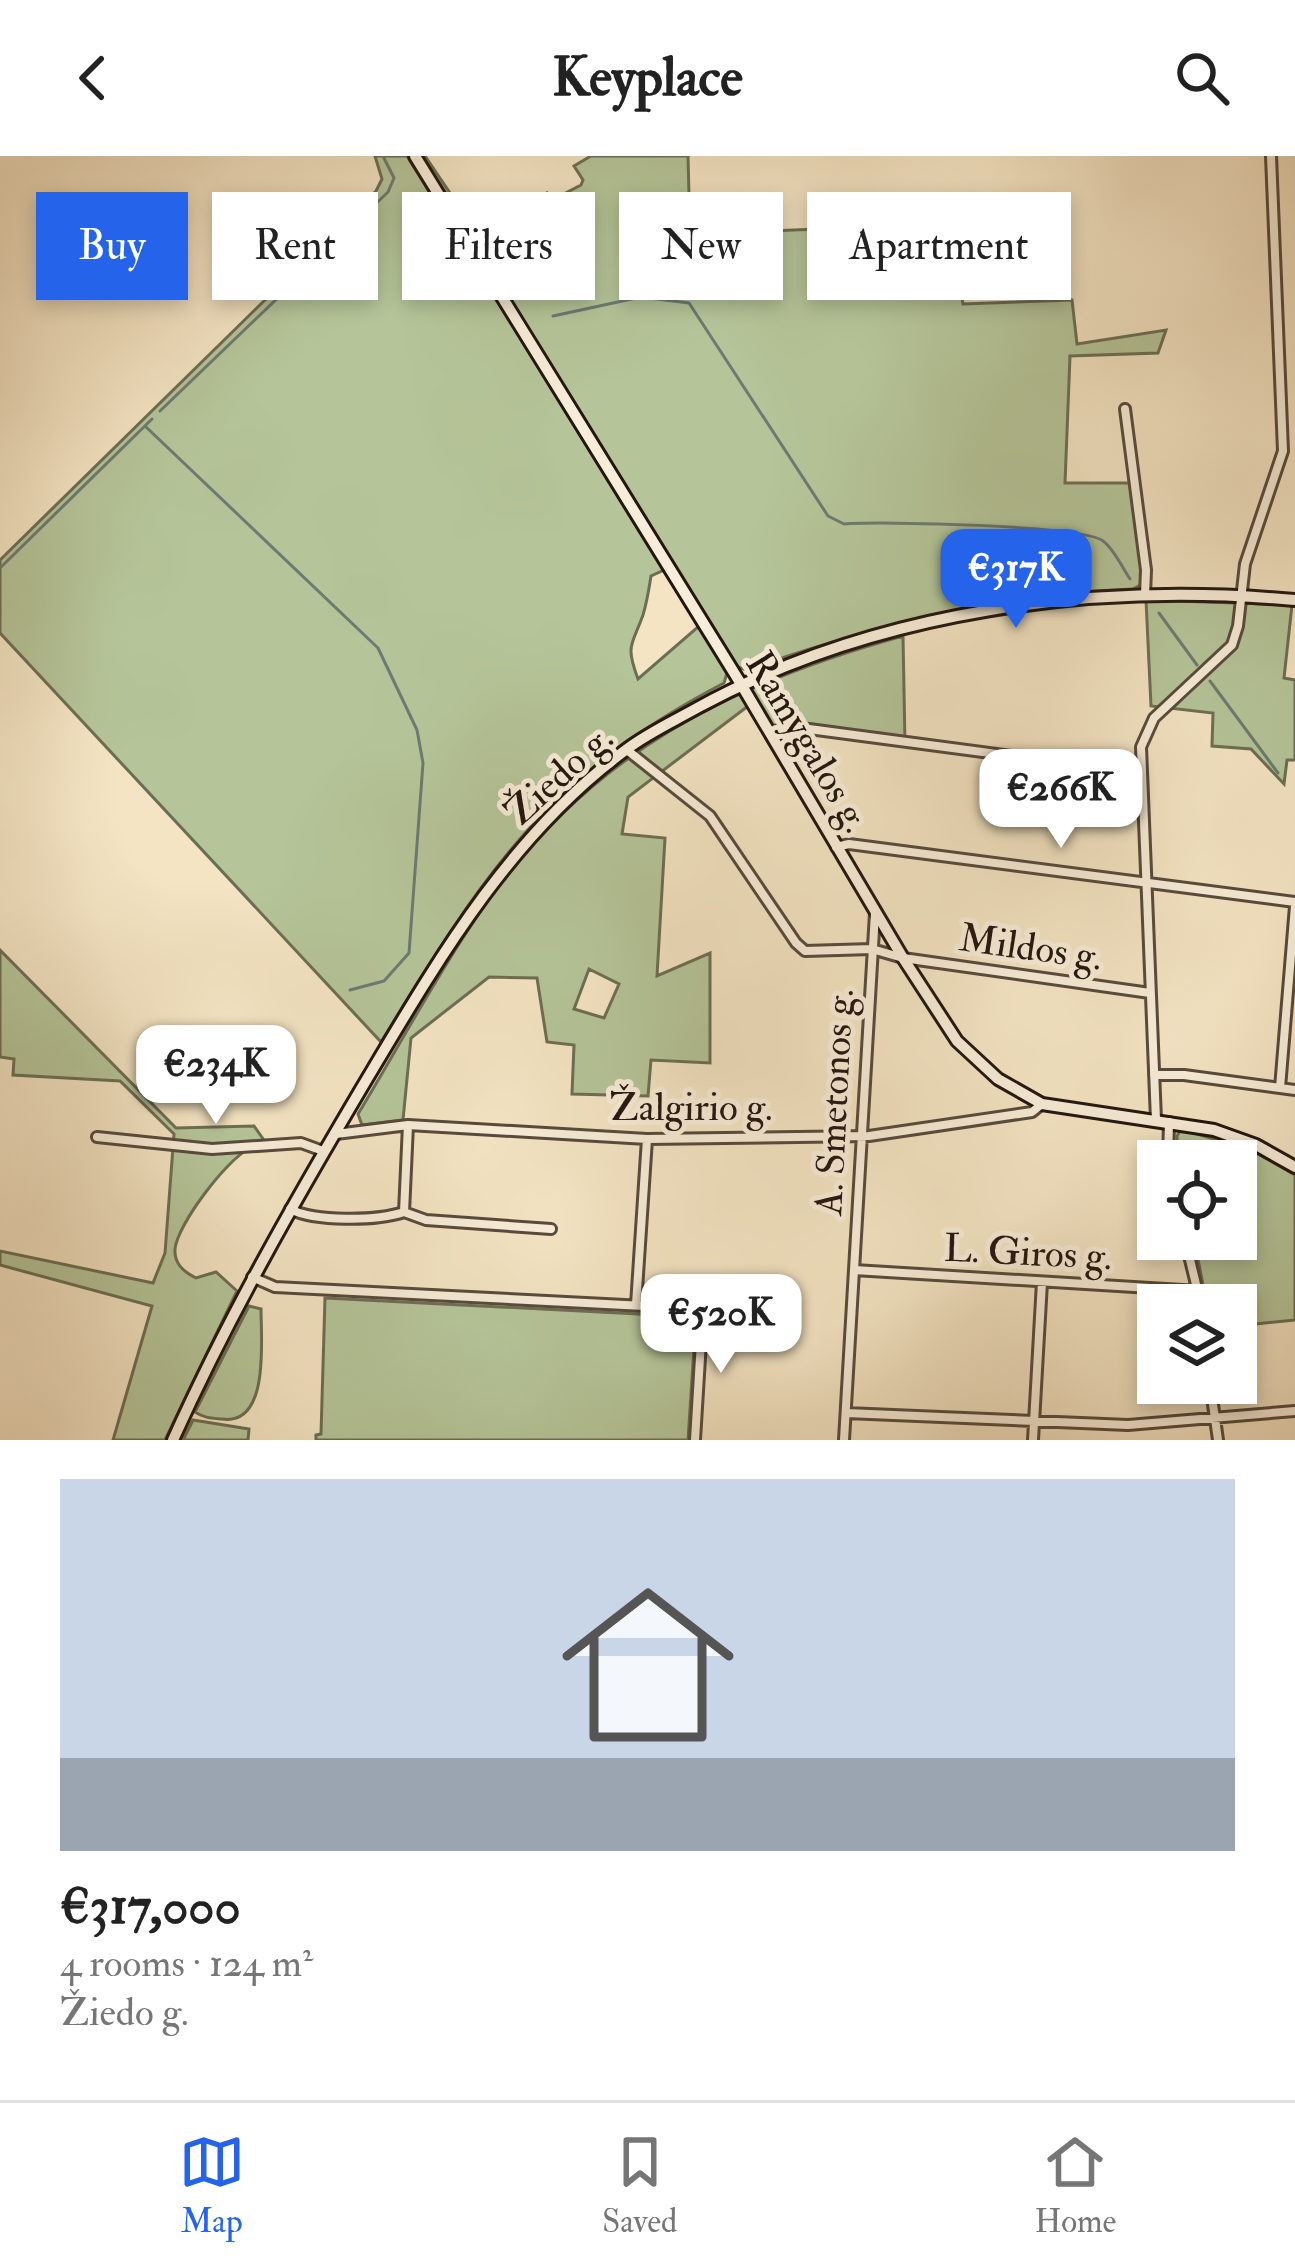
<!DOCTYPE html>
<meta charset="utf-8">
<style>
:root{--surface:#fff;--page:#f2f2f2;--text:#222;--muted:#767676;--line:#e0e0e0;--accent:#2563eb}
body{margin:0;font-family:"IM FELL Double Pica",serif;background:var(--page);color:var(--text);height:100vh;display:flex;flex-direction:column;font-size:45px;white-space:nowrap}
*{box-sizing:border-box;margin:0}
p{font-size:39px;color:var(--muted)}
.icon{flex:none;width:66px;height:66px;fill:none;stroke:currentColor;stroke-width:2;stroke-linecap:round;stroke-linejoin:round}
.map{position:relative;height:1284px;overflow:hidden}
.side{display:flex;flex-direction:column;background:var(--surface);flex:1}
.side>*{flex:none}
.guide{position:absolute;left:36px;top:36px;width:1224px;height:108px;display:flex;gap:24px}
.tools{position:absolute;left:1137px;top:984px;display:grid;gap:24px}
.tools a{display:grid;place-items:center;width:120px;height:120px;border-radius:0px;background:var(--surface);box-shadow:0 6px 18px #0003;font-size:60px}
.price{position:absolute;translate:-50% -102px;padding:0 27px;border-radius:24px;background:#fff;color:#222;font-size:39px;line-height:78px;filter:drop-shadow(0 3px 6px #0008)}
.price::after{content:'';position:absolute;left:50%;top:72px;width:36px;height:27px;margin-left:-18px;background:inherit;clip-path:polygon(0 0,100% 0,50% 100%)}
.price.selected{background:var(--accent);color:#fff}
ul{padding:0;list-style:none}
li{display:grid;align-content:center;gap:24px;height:636px;padding:0 60px}
li+li{border-top:3px solid var(--line)}
li span{display:grid;place-items:center;height:372px;border-radius:0px;color:#555}
li>.icon{margin-inline-start:auto}
span .icon{width:216px;height:216px;fill:#fffc;stroke-width:1}
li b{font-size:51px}
.pill{padding:0 42px;border-radius:0px;background:var(--surface);box-shadow:0 6px 18px #0003;font-size:42px;line-height:108px}
.pill.selected{background:var(--accent);color:#fff}
header{display:flex;justify-content:space-between;align-items:center;height:156px;padding:0 60px;background:var(--surface);font-size:54px;font-weight:800}
.tabs{display:flex;justify-content:space-around;align-items:center;height:168px;border-top:3px solid var(--line);background:var(--surface);font-size:33px;color:var(--muted)}
.tabs a{display:grid;justify-items:center;gap:6px}
.tabs .selected{color:var(--accent)}
.map>svg:first-child{display:block}
</style>
<header><svg class="icon" aria-label="back" viewBox="0 0 24 24"><path d="M15 5l-7 7 7 7"/></svg>Keyplace<svg class="icon" aria-label="search" viewBox="0 0 24 24"><circle cx="10" cy="10" r="6"/><path d="M15 15l6 6"/></svg></header>
<div class="map">
<svg width="1295" height="1284" viewBox="0 0 1295 1284">
<rect width="100%" height="100%" fill="#f4e4c3"/>
<filter id="stains"><feTurbulence type="fractalNoise" baseFrequency=".00167" numOctaves="4"/><feColorMatrix values="0 0 0 0 .2 0 0 0 0 .09 0 0 0 0 .02 0 0 0 .5 -.17"/></filter>
<radialGradient id="worn" r=".72"><stop offset=".6" stop-color="#630" stop-opacity="0"/><stop offset="1" stop-color="#630" stop-opacity=".3"/></radialGradient>
<path fill="#b5c599" stroke="#6c6e54" stroke-width="3" fill-rule="evenodd" d="M 375,0 L 407,0 L 664,414 L 651,420 C 649,433 647,446 643,459 C 632,490 625,488 638,523 L 699,470 L 727,517 L 724,527 C 544,621 484,718 381,886 L 0,477 L 0,404 L 376,35 L 382,23 Z
M 419,0 L 425,0 L 473,71 L 482,71 L 517,46 L 524,55 L 547,37 L 552,44 L 581,29 L 583,24 L 574,10 L 591,0 L 688,0 L 690,78 L 868,71 L 873,113 L 891,121 L 958,119 L 963,148 L 1072,144 L 1077,188 L 1166,174 L 1158,197 L 1070,200 L 1065,327 L 1130,327 L 1135,337 L 1142,428 L 1133,433 C 1000,438 872,470 746,514 L 738,511 L 476,91 L 479,80 L 469,80 Z
M 1146,444 L 1292,449 L 1284,522 L 1295,524 L 1295,604 L 1287,604 L 1284,628 L 1251,593 L 1212,590 L 1213,557 L 1151,550 Z
M 903,480 L 905,589 L 793,574 L 776,576 L 756,544 L 628,641 L 622,678 L 665,682 L 657,820 L 710,797 L 710,907 L 651,904 L 648,940 L 572,938 L 574,889 L 547,886 L 537,822 L 489,821 L 411,882 L 403,964 L 362,969 L 358,958 C 401,887 440,813 487,746 C 593,596 732,527 903,480 ZM 589,813 L 619,828 L 604,862 L 574,853 Z
M 0,794 L 176,972 L 254,970 L 268,990 C 262,991 255,991 249,993 C 227,1003 177,1069 175,1093 C 174,1108 184,1116 196,1122 L 216,1116 L 237,1135 L 165,1284 L 113,1284 L 152,1150 L 0,1109 L 0,1095 L 153,1127 L 165,1097 L 174,978 L 120,925 L 13,919 L 14,903 L 0,901 Z
M 1181,973 L 1253,995 L 1295,1019 L 1295,1164 L 1236,1170 L 1236,1149 L 1207,1149 L 1194,1083 L 1236,1083 L 1236,1005 L 1178,1005 L 1177,980 Z
M 325,1142 L 696,1161 L 688,1284 L 316,1284 L 316,1279 L 321,1278 Z
M 249,1150 L 261,1153 C 261,1184 270,1270 222,1263 C 211,1262 204,1262 195,1256 Z
M 193,1264 L 249,1273 L 248,1284 L 183,1284 Z"/>
<g fill="none" stroke-linecap="round" stroke-linejoin="round">
<path stroke="#6c7b73" stroke-width="3" d="M 553,160 L 641,141 L 689,147 L 828,360 L 844,368 C 879,365 1083,369 1103,385 C 1114,393 1122,411 1130,423
M 160,255 L 388,36 L 394,22 L 383,0
M 145,270 L 378,492 L 417,574 L 423,607 L 409,797 L 384,825 L 350,834
M 0,412 L 152,263
M 1159,457 L 1197,509
M 1210,525 L 1278,617"/>
<defs>
<path id="street" d="M 1125,253 L 1146,414 L 1145,439
M 769,576 L 794,571 L 1140,617
M 627,594 L 710,660 L 796,787 L 805,795 L 872,793 L 903,802 L 1150,837
M 836,691 L 849,688 L 1295,746
M 1154,919 L 1184,919 L 1295,934
M 1280,932 L 1295,750
M 1156,964 L 1141,591 L 1154,562 L 1232,489 L 1238,470 L 1245,408 L 1283,295 L 1271,0
M 408,969 L 404,1056 L 426,1064 L 551,1073
M 336,978 L 408,969 L 647,983 L 869,980 L 1032,956 L 1042,948
M 97,981 L 212,993 L 301,987 L 323,995
M 1168,1005 L 1169,966
M 290,1053 C 315,1066 377,1065 404,1056
M 1185,1083 L 1201,1149
M 854,1114 L 1199,1135
M 252,1121 L 275,1131 L 703,1153 L 695,1284
M 636,1149 L 647,983
M 1210,1227 L 1218,1284
M 846,1257 L 1128,1269 L 1295,1255
M 844,1284 L 875,757
M 1033,1284 L 1042,1126"/>
<path id="secondary" d="M 415,0 L 741,528 L 903,802 L 957,885 L 998,923 L 1042,948 L 1214,974 L 1256,989 L 1295,1011
M 173,1284 C 228,1162 293,1048 361,933 C 435,809 508,680 627,593 C 648,577 674,565 697,552 C 876,454 1093,426 1295,444"/>
</defs>
<use href="#street" stroke="#574a3c" stroke-width="14"/>
<use href="#secondary" stroke="#23160f" stroke-width="16"/>
<use href="#street" stroke="#f8edd8" stroke-width="8"/>
<use href="#secondary" stroke="#f8edd8" stroke-width="10"/>
</g>
<g text-anchor="middle" stroke-width="10" stroke-linejoin="round" paint-order="stroke">
<g font-size="39" fill="#23160f" stroke="#f8edd8">
<text transform="translate(809 585) rotate(59)" y="14">Ramygalos g.</text>
<text transform="translate(558 618) rotate(-42)" y="14">Žiedo g.</text>
<text transform="translate(1031 790) rotate(8)" y="14">Mildos g.</text>
<text transform="translate(833 946) rotate(-87)" y="14">A. Smetonos g.</text>
<text x="691" y="964">Žalgirio g.</text>
<text transform="translate(1028 1095) rotate(3)" y="14">L. Giros g.</text>
</g>
</g>
<rect width="100%" height="100%" filter="url(#stains)"/>
<rect width="100%" height="100%" fill="url(#worn)"/>
</svg>
<div class="tools">
<a><svg class="icon" aria-label="locate" viewBox="0 0 24 24"><circle cx="12" cy="12" r="6"/><path d="M12 2v4M12 18v4M2 12h4M18 12h4"/></svg></a>
<a><svg class="icon" aria-label="layers" viewBox="0 0 24 24"><path d="M12 4l9 5-9 5-9-5zM3 14l9 5 9-5"/></svg></a>
</div>
<b class="price selected" style="left:1016px;top:475px">€317K</b>
<b class="price" style="left:1061px;top:695px">€266K</b>
<b class="price" style="left:216px;top:971px">€234K</b>
<b class="price" style="left:721px;top:1220px">€520K</b>
<div class="guide">
<a class="pill selected">Buy</a>
<a class="pill">Rent</a>
<a class="pill">Filters</a>
<a class="pill">New</a>
<a class="pill">Apartment</a>
</div>
</div>
<section class="side">
<ul>
<li><span style="background:linear-gradient(#c9d6e8 75%,#9aa5b1 0)"><svg class="icon" aria-label="home" viewBox="0 0 24 24"><path d="M3 11l9-7 9 7M6 9v11h12V9"/></svg></span><div><b>€317,000</b><p>4 rooms · 124 m²</p><p>Žiedo g.</p></div></li>
</ul>
</section>
<nav class="tabs">
<a class="selected"><svg class="icon" aria-label="map" viewBox="0 0 24 24"><path d="M3 6l6-2 6 2 6-2v14l-6 2-6-2-6 2zM9 4v14M15 6v14"/></svg>Map</a>
<a><svg class="icon" aria-label="saved" viewBox="0 0 24 24"><path d="M7 4h10v16l-5-4-5 4z"/></svg>Saved</a>
<a><svg class="icon" aria-label="home" viewBox="0 0 24 24"><path d="M3 11l9-7 9 7M6 9v11h12V9"/></svg>Home</a>
</nav>
